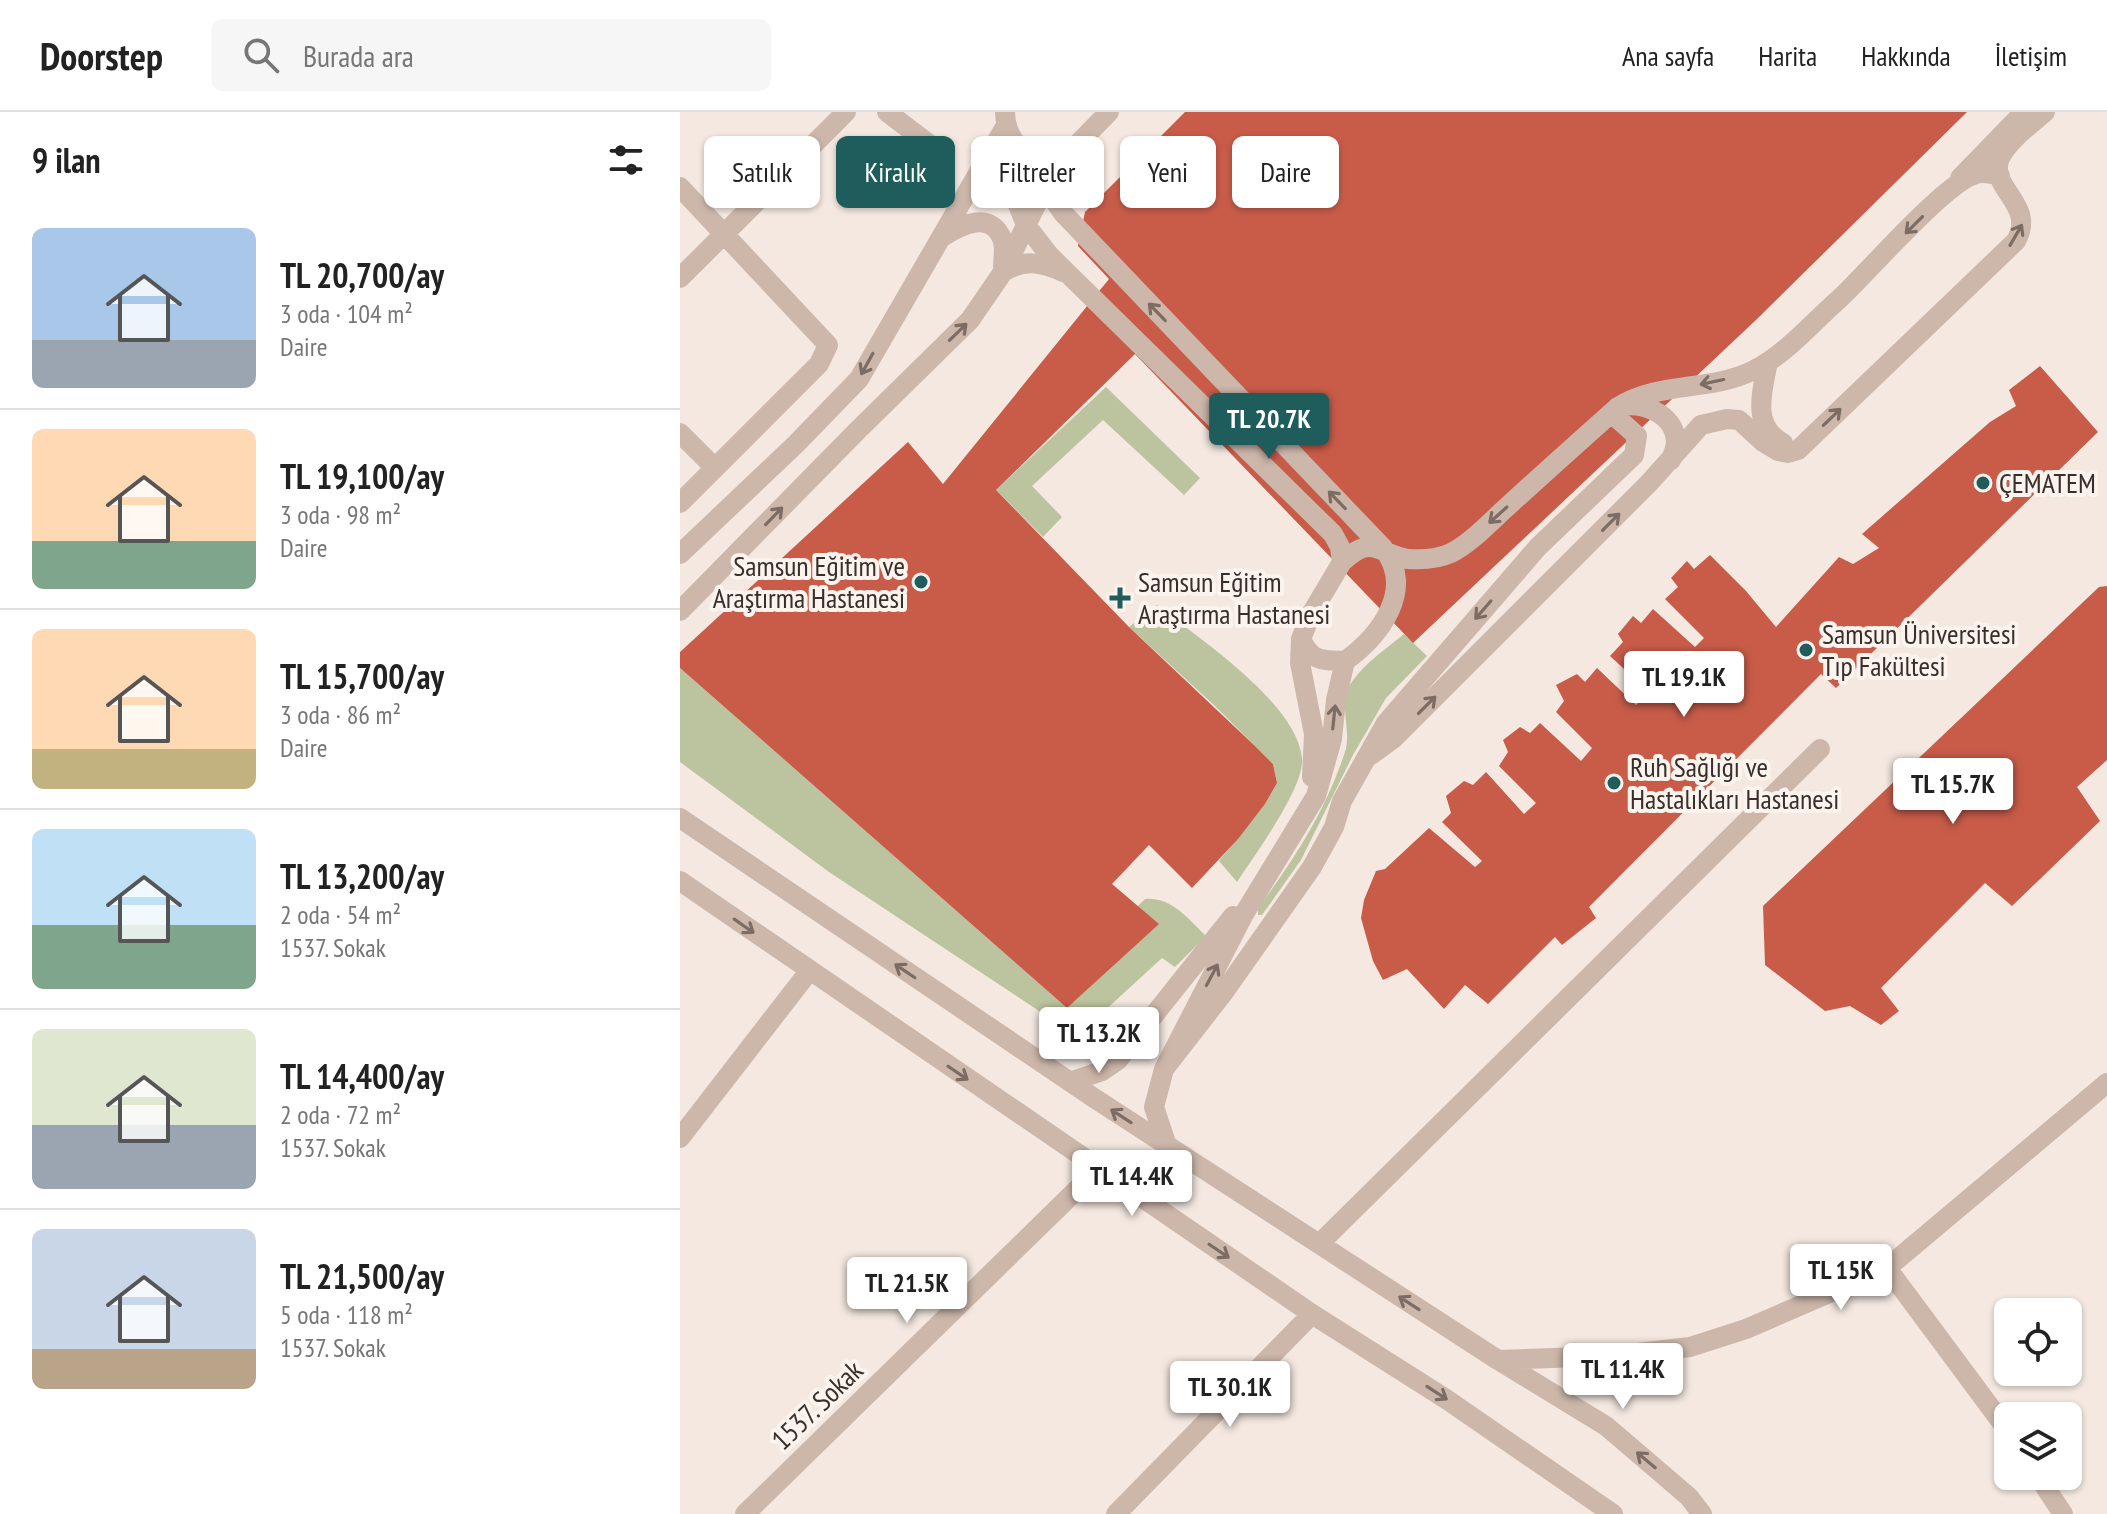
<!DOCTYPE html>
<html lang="tr">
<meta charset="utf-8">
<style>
:root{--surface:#fff;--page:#f6f6f6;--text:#222;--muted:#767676;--line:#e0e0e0;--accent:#1e5d5b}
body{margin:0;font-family:"PT Sans Narrow",sans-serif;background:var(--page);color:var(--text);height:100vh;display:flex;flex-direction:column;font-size:30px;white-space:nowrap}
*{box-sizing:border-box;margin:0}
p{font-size:26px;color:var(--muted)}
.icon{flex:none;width:44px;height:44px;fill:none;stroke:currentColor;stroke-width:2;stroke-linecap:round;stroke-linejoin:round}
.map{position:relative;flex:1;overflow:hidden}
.panel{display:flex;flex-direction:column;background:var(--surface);width:680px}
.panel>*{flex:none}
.banner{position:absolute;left:24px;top:24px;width:760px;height:72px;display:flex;gap:16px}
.fabs{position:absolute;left:1314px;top:1186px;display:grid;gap:16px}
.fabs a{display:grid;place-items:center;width:88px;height:88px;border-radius:12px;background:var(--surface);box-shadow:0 2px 6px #0004;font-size:40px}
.price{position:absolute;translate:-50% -68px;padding:0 18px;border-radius:8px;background:#fff;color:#222;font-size:26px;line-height:52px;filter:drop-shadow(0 2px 4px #0008)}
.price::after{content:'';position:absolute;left:50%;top:48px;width:24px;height:18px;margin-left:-12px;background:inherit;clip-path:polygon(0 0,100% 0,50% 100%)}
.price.on{background:var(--accent);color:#fff}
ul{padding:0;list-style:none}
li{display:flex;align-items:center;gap:24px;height:200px;padding:0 32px}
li+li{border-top:2px solid var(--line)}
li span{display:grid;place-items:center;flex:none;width:224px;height:160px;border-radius:12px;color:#555}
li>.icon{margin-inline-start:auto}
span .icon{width:96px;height:96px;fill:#fffc;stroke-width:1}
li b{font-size:34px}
h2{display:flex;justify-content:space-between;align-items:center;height:96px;padding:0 32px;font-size:34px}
.tag{padding:0 28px;border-radius:12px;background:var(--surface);box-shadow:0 2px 6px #0004;font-size:28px;line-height:72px}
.tag.on{background:var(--accent);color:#fff}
header{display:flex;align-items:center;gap:48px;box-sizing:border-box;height:112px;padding:0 40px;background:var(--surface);border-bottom:2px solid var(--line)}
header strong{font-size:38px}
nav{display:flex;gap:44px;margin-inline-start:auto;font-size:28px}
.search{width:560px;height:72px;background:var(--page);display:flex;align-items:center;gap:20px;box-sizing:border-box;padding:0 28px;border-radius:12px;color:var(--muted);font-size:30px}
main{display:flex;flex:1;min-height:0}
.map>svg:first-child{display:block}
</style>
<header>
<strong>Doorstep</strong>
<div class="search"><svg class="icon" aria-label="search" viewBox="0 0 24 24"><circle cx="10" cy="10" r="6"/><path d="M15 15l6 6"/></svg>Burada ara</div>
<nav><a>Ana sayfa</a><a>Harita</a><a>Hakkında</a><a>İletişim</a></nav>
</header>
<main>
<section class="panel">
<h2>9 ilan<svg class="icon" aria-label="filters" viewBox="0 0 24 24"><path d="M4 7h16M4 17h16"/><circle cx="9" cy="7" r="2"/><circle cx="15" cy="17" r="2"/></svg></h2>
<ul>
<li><span style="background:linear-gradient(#a9c7e8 70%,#9aa5b1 0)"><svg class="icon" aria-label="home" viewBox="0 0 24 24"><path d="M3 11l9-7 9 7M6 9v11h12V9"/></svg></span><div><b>TL 20,700/ay</b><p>3 oda · 104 m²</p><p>Daire</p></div></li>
<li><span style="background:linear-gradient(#ffd9b3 70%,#7fa58c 0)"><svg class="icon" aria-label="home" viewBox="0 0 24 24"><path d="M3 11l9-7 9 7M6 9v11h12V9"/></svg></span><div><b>TL 19,100/ay</b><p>3 oda · 98 m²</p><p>Daire</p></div></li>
<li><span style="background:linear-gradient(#ffd9b3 75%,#c2b280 0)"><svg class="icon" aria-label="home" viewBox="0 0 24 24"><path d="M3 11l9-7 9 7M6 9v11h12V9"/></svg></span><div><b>TL 15,700/ay</b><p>3 oda · 86 m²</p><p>Daire</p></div></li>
<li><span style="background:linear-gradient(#bfe0f5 60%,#7fa58c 0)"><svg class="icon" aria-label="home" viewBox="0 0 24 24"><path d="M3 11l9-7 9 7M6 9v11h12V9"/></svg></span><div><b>TL 13,200/ay</b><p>2 oda · 54 m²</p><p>1537. Sokak</p></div></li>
<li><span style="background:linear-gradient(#dfe7d0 60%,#9aa5b1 0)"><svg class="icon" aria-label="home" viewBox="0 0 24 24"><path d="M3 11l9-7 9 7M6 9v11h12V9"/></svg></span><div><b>TL 14,400/ay</b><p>2 oda · 72 m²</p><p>1537. Sokak</p></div></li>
<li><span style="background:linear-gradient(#c9d6e8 75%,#b9a48a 0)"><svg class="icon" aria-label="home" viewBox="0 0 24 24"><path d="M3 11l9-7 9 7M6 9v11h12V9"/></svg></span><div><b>TL 21,500/ay</b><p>5 oda · 118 m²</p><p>1537. Sokak</p></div></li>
</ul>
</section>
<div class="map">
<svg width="1427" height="1402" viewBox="0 0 1427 1402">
<rect width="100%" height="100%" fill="#f4e8e0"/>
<path fill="#bbc49f" d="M 426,275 L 520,366 L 504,383 L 423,308 L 352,374 L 382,405 L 363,425 L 316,378 Z
M 477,493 C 519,527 616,590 622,646 C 625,675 574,744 557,770 L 539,749 L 585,692 L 597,671 L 593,652 L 535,594 L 449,515 Z
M 724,522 L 747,544 L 706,586 L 673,643 L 621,748 L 582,803 L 578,803 L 578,796 C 614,748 646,698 665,640 C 672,618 658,594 670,573 C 682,553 706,537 724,522 Z
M 0,556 L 387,896 L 478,812 L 457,795 L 465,787 C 492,785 508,807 526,824 L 495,855 L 482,846 L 397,924 L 149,760 L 0,650 Z"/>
<path fill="#c85c49" d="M 505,0 L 1287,0 L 1077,207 L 733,531 L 455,242 L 316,378 L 449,515 L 575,634 L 593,652 L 597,671 L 585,692 L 558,727 L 512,776 L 469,733 L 432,772 L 479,812 L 387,896 L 0,556 L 0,540 L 228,330 L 263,372 L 429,167 L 398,134 L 405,100 Z
M 1360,254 L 1418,320 L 1156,576 L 1141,562 L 909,795 L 916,806 L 882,833 L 875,825 L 808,892 L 785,873 L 764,897 L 727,857 L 703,868 L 693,849 L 681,806 L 684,788 L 696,759 L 705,757 L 749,716 L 795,755 L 802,749 L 762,710 L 771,701 L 766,684 L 784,669 L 793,673 L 806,660 L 844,702 L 856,691 L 819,654 L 828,640 L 823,628 L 840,615 L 850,621 L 860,611 L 901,649 L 912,636 L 876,600 L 884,589 L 876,573 L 897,562 L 905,570 L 917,556 L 956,593 L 969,580 L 930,544 L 943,530 L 938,522 L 953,504 L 961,511 L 973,497 L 1015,535 L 1024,526 L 985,487 L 998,475 L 991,466 L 1007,449 L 1014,457 L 1030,443 L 1066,479 L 1096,515 L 1159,445 L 1173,452 L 1199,436 L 1182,422 L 1310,310 L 1336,294 L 1329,278 Z
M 1427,474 L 1427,648 L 1397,675 L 1420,709 L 1332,794 L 1305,771 L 1201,876 L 1219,899 L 1201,913 L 1170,894 L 1145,899 L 1085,853 L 1083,794 L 1419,475 Z"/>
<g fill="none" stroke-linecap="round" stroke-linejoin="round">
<path stroke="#cdb7ab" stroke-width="20" d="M 207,0 L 258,39
M 325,0 C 325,20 337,41 359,45 C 367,47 378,44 386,44
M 325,15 L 327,66 L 346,113 L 370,144 L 653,422 L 660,435 L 662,450 L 631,502 L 621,527 C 632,550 641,548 665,549
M 1280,66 L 1344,0
M 370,70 L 372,85 L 383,101 L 703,436 C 736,477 700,524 665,549 L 656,588 L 652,627 L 636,684 L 564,802 L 484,957
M 0,75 L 148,233 L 139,252 L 0,391
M 288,81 C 316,58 343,67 372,85
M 262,125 C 282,112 312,98 323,129 C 325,137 323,148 323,156
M 323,160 C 344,147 361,150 383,160
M 0,166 L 166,0
M 1088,250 C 1082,280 1071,314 1103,331
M 0,321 L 35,356
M 0,442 L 116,332 L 179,267 L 325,15
M 662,450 C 693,421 698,442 728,447 C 742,448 758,447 771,441 C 791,431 811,409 828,394 C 864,361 901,328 938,295 C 980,269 1028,280 1072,259 C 1104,244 1131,212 1157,189 C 1186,163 1265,70 1296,62 C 1304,59 1312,62 1320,64
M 0,499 L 177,319 L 290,208 L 323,160 L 355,95 L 386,44 L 429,0
M 621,527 L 620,551 L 634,622 L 632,665
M 688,645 L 713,627 L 969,371 L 1021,313 L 1047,307 L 1059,308 L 1083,330 L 1098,339 L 1108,341 L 1118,338 L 1336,129 C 1357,92 1307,76 1320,46 C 1329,28 1350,13 1365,0
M 0,706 L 414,986 L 818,1248 L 926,1314 L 1009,1385 L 1022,1402
M 0,769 L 632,1202 L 766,1287 L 933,1402
M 390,970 L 422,959 L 438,948 L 553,804
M 0,1026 L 130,858
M 487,1034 L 474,995 L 484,957 L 544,880 L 632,755 L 654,715 L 662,689 L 706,611 L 858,435 L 954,343 L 957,324 L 937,306 L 938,295 C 961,289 995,301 996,330 C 996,335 993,342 991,348
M 639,1132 L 1140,637
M 1207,1156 L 1328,1319
M 818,1248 L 931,1244 L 1010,1235 L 1066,1217 L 1207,1156 L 1427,971
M 1358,1364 L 1383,1402
M 65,1402 L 419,1056
M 436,1402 L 632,1202"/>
</g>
<defs><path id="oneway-shaft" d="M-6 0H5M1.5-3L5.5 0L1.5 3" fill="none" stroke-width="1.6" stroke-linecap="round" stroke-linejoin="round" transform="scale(2)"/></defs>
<g stroke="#7c6c64">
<use href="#oneway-shaft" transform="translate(1234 113) rotate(135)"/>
<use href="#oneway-shaft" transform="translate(1336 123) rotate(-60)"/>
<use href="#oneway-shaft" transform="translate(477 200) rotate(-134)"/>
<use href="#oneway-shaft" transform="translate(278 220) rotate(-44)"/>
<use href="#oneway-shaft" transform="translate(187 252) rotate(119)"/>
<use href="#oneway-shaft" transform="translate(1032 270) rotate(168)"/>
<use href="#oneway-shaft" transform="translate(1152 305) rotate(-44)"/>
<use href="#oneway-shaft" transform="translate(657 388) rotate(-134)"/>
<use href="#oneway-shaft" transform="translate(818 403) rotate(138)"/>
<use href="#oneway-shaft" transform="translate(94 404) rotate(-46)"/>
<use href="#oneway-shaft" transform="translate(931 410) rotate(-45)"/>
<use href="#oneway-shaft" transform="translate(803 498) rotate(131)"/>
<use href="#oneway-shaft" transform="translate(747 593) rotate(-45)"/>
<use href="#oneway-shaft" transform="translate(654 605) rotate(-84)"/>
<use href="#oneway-shaft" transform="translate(64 814) rotate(35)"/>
<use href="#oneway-shaft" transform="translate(225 859) rotate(-146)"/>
<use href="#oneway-shaft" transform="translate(532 863) rotate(-62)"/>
<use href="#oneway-shaft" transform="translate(278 961) rotate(34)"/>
<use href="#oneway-shaft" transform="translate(441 1004) rotate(-147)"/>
<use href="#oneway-shaft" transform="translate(539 1139) rotate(34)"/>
<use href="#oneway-shaft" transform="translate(729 1191) rotate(-147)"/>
<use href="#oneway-shaft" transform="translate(757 1281) rotate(33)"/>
<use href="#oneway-shaft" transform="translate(966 1348) rotate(-140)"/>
</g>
<g fill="#1e5d5b" stroke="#fbf3ed" stroke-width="3">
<circle cx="1303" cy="371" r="8"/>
<circle cx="241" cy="470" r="8"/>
<path d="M436 474h8v8h8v8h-8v8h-8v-8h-8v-8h8z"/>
<circle cx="1126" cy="538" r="8"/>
<circle cx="934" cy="671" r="8"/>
</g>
<g text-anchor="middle" stroke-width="8" stroke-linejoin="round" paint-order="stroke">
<g font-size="28" fill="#3a2e2a" stroke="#fbf3ed" text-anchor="start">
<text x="1319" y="381">ÇEMATEM</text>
<text x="225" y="464" text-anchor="end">Samsun Eğitim ve<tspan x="225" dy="32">Araştırma Hastanesi</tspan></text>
<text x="458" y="480">Samsun Eğitim<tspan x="458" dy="32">Araştırma Hastanesi</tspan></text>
<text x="1142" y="532">Samsun Üniversitesi<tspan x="1142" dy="32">Tıp Fakültesi</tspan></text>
<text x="950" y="665">Ruh Sağlığı ve<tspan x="950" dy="32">Hastalıkları Hastanesi</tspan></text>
</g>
<g font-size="28" fill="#3a2e2a" stroke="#fbf3ed">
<text transform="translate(137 1293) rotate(-44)" y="10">1537. Sokak</text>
</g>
</g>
</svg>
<div class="fabs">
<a><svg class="icon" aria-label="locate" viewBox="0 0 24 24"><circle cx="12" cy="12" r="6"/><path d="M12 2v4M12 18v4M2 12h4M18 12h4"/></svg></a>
<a><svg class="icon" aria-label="layers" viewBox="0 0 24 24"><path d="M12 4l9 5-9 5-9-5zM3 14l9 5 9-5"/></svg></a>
</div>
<b class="price on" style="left:589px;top:349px">TL 20.7K</b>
<b class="price" style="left:1004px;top:607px">TL 19.1K</b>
<b class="price" style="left:1273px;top:714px">TL 15.7K</b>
<b class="price" style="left:419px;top:963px">TL 13.2K</b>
<b class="price" style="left:452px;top:1106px">TL 14.4K</b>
<b class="price" style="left:1161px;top:1200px">TL 15K</b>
<b class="price" style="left:227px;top:1213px">TL 21.5K</b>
<b class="price" style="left:943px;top:1299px">TL 11.4K</b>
<b class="price" style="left:550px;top:1317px">TL 30.1K</b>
<div class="banner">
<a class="tag">Satılık</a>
<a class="tag on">Kiralık</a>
<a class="tag">Filtreler</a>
<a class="tag">Yeni</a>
<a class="tag">Daire</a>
</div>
</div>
</main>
